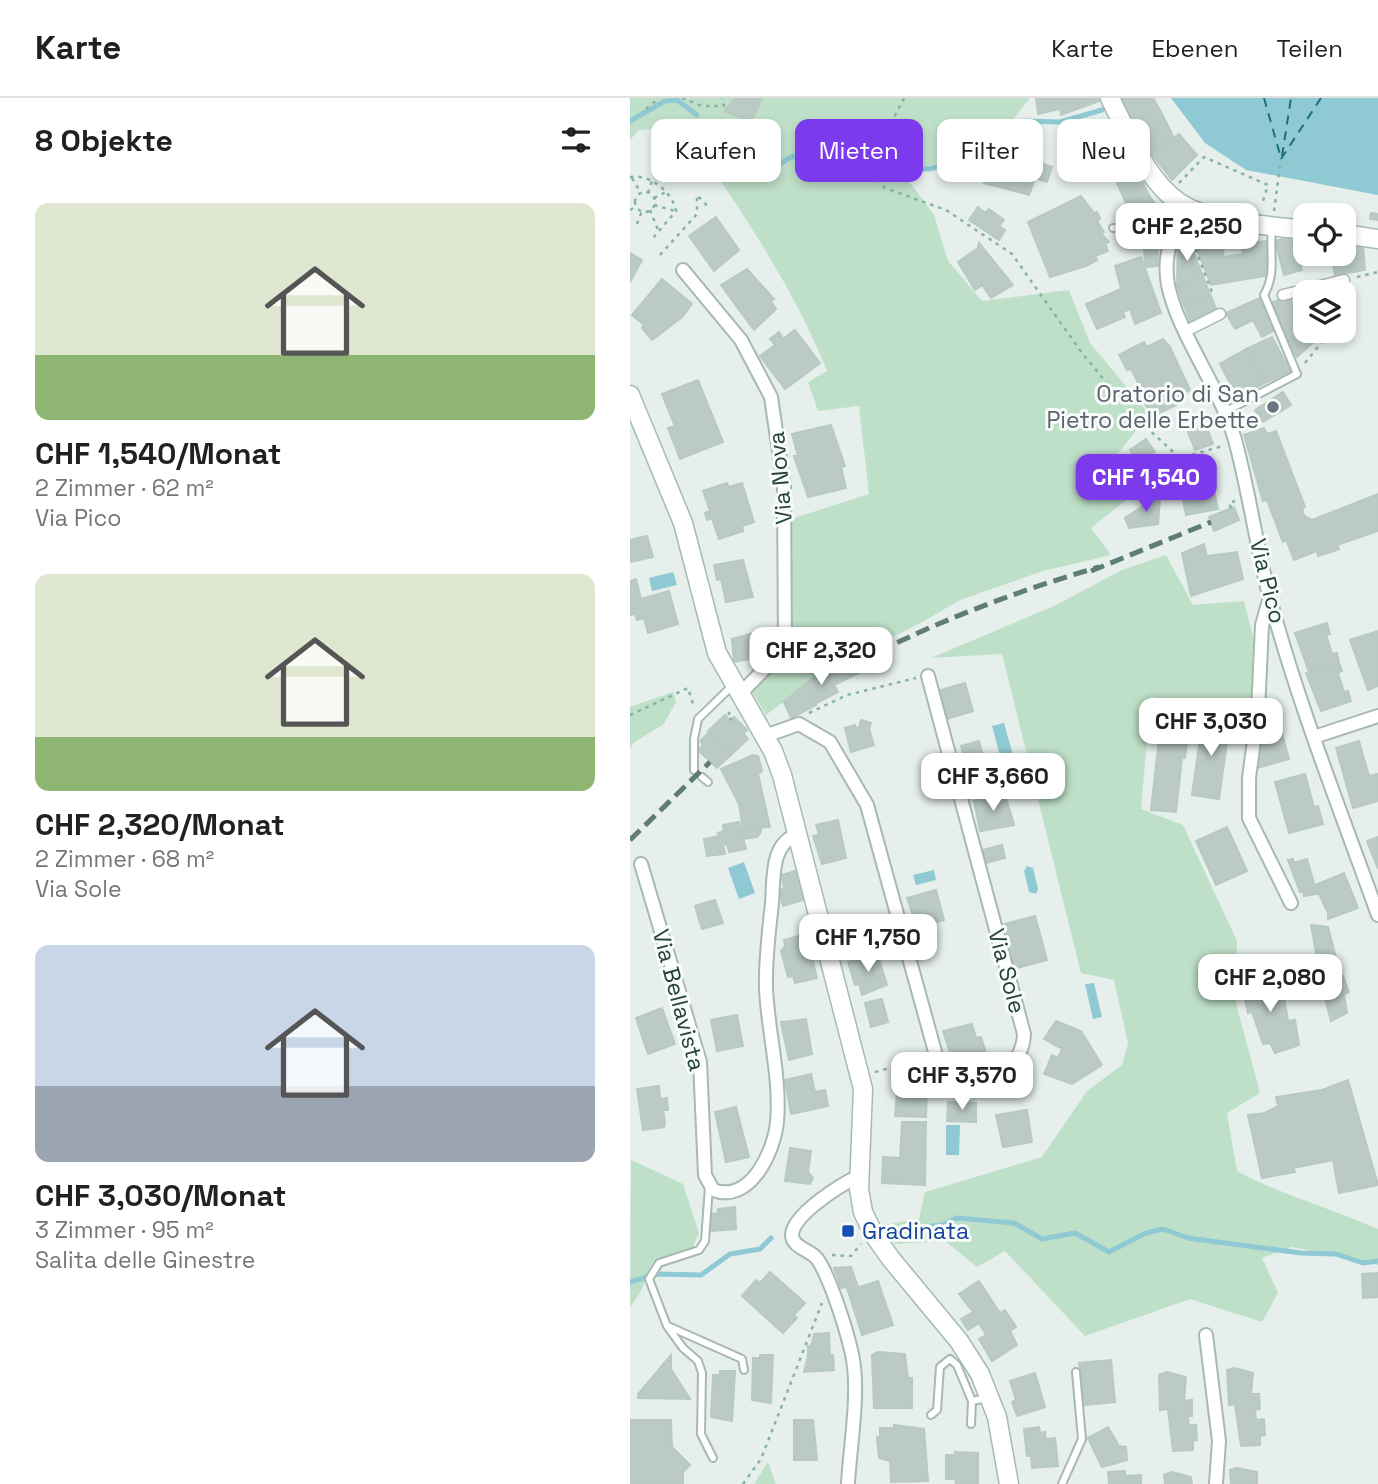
<!DOCTYPE html>
<html lang="de">
<meta charset="utf-8">
<style>
:root{--surface:#fff;--page:#f6f6f6;--text:#202124;--muted:#757577;--line:#e0e0e0;--accent:#7c3aed}
body{margin:0;font-family:"Space Grotesk",sans-serif;background:var(--page);color:var(--text);height:100vh;display:flex;flex-direction:column;font-size:26px;white-space:nowrap}
*{box-sizing:border-box;margin:0}
p{font-size:23px;color:var(--muted)}
.icon{flex:none;width:38px;height:38px;fill:none;stroke:currentColor;stroke-width:2;stroke-linecap:round;stroke-linejoin:round}
.map{position:relative;flex:1;overflow:hidden}
.sheet{display:flex;flex-direction:column;background:var(--surface);width:630px}
.sheet>*{flex:none}
.top-card{position:absolute;left:21px;top:21px;width:621px;height:63px;display:flex;gap:14px}
.controls{position:absolute;left:663px;top:105px;display:grid;gap:14px}
.controls a{display:grid;place-items:center;width:63px;height:63px;border-radius:14px;background:var(--surface);box-shadow:0 4px 10px #0003;font-size:35px}
.price{position:absolute;translate:-50% -60px;padding:0 16px;border-radius:14px;background:#fff;color:#222;font-size:23px;line-height:46px;filter:drop-shadow(0 2px 4px #0008)}
.price::after{content:'';position:absolute;left:50%;top:42px;width:21px;height:16px;margin-left:-10px;background:inherit;clip-path:polygon(0 0,100% 0,50% 100%)}
.price.selected{background:var(--accent);color:#fff}
ul{padding:0;list-style:none}
li{display:grid;align-content:center;gap:14px;height:371px;padding:0 35px}
li span{display:grid;place-items:center;height:217px;border-radius:14px;color:#555}
li>.icon{margin-inline-start:auto}
span .icon{width:126px;height:126px;fill:#fffc;stroke-width:1}
li b{font-size:30px}
h2{display:flex;justify-content:space-between;align-items:center;height:84px;padding:0 35px;font-size:30px}
.chip{padding:0 24px;border-radius:14px;background:var(--surface);box-shadow:0 4px 10px #0003;font-size:24px;line-height:63px}
.chip.selected{background:var(--accent);color:#fff}
header{display:flex;align-items:center;gap:42px;box-sizing:border-box;height:98px;padding:0 35px;background:var(--surface);border-bottom:2px solid var(--line)}
header strong{font-size:33px}
nav{display:flex;gap:38px;margin-inline-start:auto;font-size:24px}
main{display:flex;flex:1;min-height:0}
.map>svg:first-child{display:block}
</style>
<header>
<strong>Karte</strong>
<nav><a>Karte</a><a>Ebenen</a><a>Teilen</a></nav>
</header>
<main>
<section class="sheet">
<h2>8 Objekte<svg class="icon" aria-label="filters" viewBox="0 0 24 24"><path d="M4 7h16M4 17h16"/><circle cx="9" cy="7" r="2"/><circle cx="15" cy="17" r="2"/></svg></h2>
<ul>
<li><span style="background:linear-gradient(#dfe7d0 70%,#8fb573 0)"><svg class="icon" aria-label="home" viewBox="0 0 24 24"><path d="M3 11l9-7 9 7M6 9v11h12V9"/></svg></span><div><b>CHF 1,540/Monat</b><p>2 Zimmer · 62 m²</p><p>Via Pico</p></div></li>
<li><span style="background:linear-gradient(#dfe7d0 75%,#8fb573 0)"><svg class="icon" aria-label="home" viewBox="0 0 24 24"><path d="M3 11l9-7 9 7M6 9v11h12V9"/></svg></span><div><b>CHF 2,320/Monat</b><p>2 Zimmer · 68 m²</p><p>Via Sole</p></div></li>
<li><span style="background:linear-gradient(#c9d6e8 65%,#9aa5b1 0)"><svg class="icon" aria-label="home" viewBox="0 0 24 24"><path d="M3 11l9-7 9 7M6 9v11h12V9"/></svg></span><div><b>CHF 3,030/Monat</b><p>3 Zimmer · 95 m²</p><p>Salita delle Ginestre</p></div></li>
</ul>
</section>
<div class="map">
<svg width="748" height="1386" viewBox="0 0 748 1386">
<rect width="100%" height="100%" fill="#e6efeb"/>
<path fill="#bfe0c8" d="M 0,0 L 400,0 L 381,24 L 342,39 L 317,61 L 275,78 L 304,117 L 318,163 L 352,203 L 439,192 L 460,245 L 519,316 L 483,362 L 507,393 L 461,430 L 481,457 L 413,473 L 330,502 L 287,527 L 196,572 L 136,617 L 121,592 L 155,549 L 155,423 L 239,396 L 229,308 L 188,313 L 178,284 L 197,273 C 162,186 108,107 54,30 L 9,32 L 0,42 Z
M 536,457 L 563,507 L 614,503 L 628,558 L 624,610 L 521,599 L 511,711 L 553,727 L 607,843 L 606,905 L 630,995 L 597,1015 L 607,1073 C 652,1097 701,1110 748,1131 L 748,1167 L 662,1149 L 632,1160 L 648,1195 L 632,1224 L 560,1201 L 455,1238 L 375,1153 L 347,1169 L 315,1143 L 265,1146 L 254,1127 L 289,1121 L 295,1094 L 412,1059 L 457,993 L 492,967 L 498,945 L 484,882 L 451,875 L 372,556 L 301,560 L 424,508 L 492,472 Z
M 43,594 L 46,604 L 34,626 L 3,645 L 0,651 L 0,609 Z
M 1,1062 L 53,1086 L 69,1135 L 63,1149 L 22,1165 L 10,1195 L 0,1209 Z
M 138,1364 L 146,1386 L 124,1386 Z"/>
<path fill="#8ec9d4" d="M 541,0 L 748,0 L 748,97 L 616,72 L 575,45 Z
M 43,474 L 47,487 L 22,493 L 19,480 Z
M 374,625 L 384,661 L 372,665 L 362,628 Z
M 114,764 L 125,795 L 109,801 L 98,770 Z
M 397,768 L 403,770 L 408,791 L 406,796 L 399,794 L 394,773 Z
M 304,772 L 306,782 L 286,787 L 283,777 Z
M 464,885 L 472,919 L 463,921 L 455,886 Z
M 316,1027 L 330,1027 L 329,1057 L 316,1057 Z"/>
<g fill="none" stroke-linecap="round" stroke-linejoin="round">
<path stroke="#8ec9d4" stroke-width="5" d="M 0,23 L 35,3 L 47,2 L 67,17
M 124,60 L 145,67 C 154,66 157,59 165,58 C 188,56 210,70 232,68
M 246,69 L 299,71 L 314,67 L 362,35 L 392,23 L 430,24 L 472,12
M 293,1129 L 312,1127 L 327,1120 L 384,1125 L 412,1141 L 445,1135 L 479,1154 L 516,1135 L 533,1131 L 558,1140 L 671,1155 L 706,1156 L 733,1165 L 748,1163
M 0,1184 L 27,1176 L 71,1177 L 100,1156 L 130,1151 L 141,1140"/>
<path stroke="#1c6f80" stroke-width="2" stroke-dasharray="9 7" stroke-linecap="butt" d="M 634,0 L 651,60
M 652,58 L 661,0
M 651,61 L 691,0"/>
</g>
<path fill="#bbcac4" stroke="#b8c9c2" stroke-width="2" d="M 105,0 L 132,0 L 121,24 L 95,13 Z
M 406,0 L 471,0 L 472,2 L 431,17 L 430,11 L 408,16 Z
M 490,0 L 523,0 L 530,12 L 504,25 Z
M 530,12 L 543,38 L 521,54 L 504,25 Z
M 472,22 L 488,56 L 463,67 L 447,34 Z
M 549,36 L 567,57 L 542,82 L 521,55 Z
M 359,45 L 376,50 L 372,65 L 355,59 Z
M 383,56 L 422,69 L 417,84 L 405,80 L 399,97 L 354,85 L 361,66 L 378,71 Z
M 503,66 L 519,97 L 497,107 L 482,74 Z
M 519,97 L 534,120 L 519,127 L 511,115 L 504,118 L 497,107 Z
M 451,98 L 464,115 L 467,114 L 470,121 L 467,123 L 474,134 L 471,135 L 479,144 L 475,146 L 478,153 L 465,158 L 467,162 L 456,168 L 420,179 L 398,124 Z
M 348,109 L 355,115 L 359,111 L 374,122 L 369,128 L 375,132 L 369,142 L 339,122 Z
M 741,115 L 748,116 L 748,122 L 740,121 Z
M 86,119 L 109,152 L 84,173 L 59,138 Z
M 587,130 L 594,159 L 613,156 L 611,146 L 636,143 L 641,177 L 581,187 L 561,135 Z
M 527,132 L 528,168 L 515,169 L 513,133 Z
M 556,137 L 573,178 L 547,189 L 548,138 Z
M 662,138 L 672,172 L 654,177 L 645,143 Z
M 349,145 L 383,187 L 361,200 L 352,187 L 345,192 L 328,164 L 348,150 Z
M 714,148 L 733,148 L 735,172 L 705,177 L 701,156 L 714,156 Z
M 0,155 L 12,162 L 0,184 Z
M 511,159 L 531,215 L 505,226 L 500,211 L 493,214 L 495,219 L 467,231 L 456,206 L 491,191 L 485,168 Z
M 117,171 L 144,201 L 141,203 L 146,211 L 124,232 L 91,187 Z
M 573,178 L 580,196 L 554,207 L 547,189 Z
M 32,181 L 62,206 L 52,219 L 22,242 L 12,230 L 14,227 L 2,217 Z
M 580,196 L 586,210 L 561,225 L 554,207 Z
M 659,197 L 670,225 L 653,232 L 641,205 Z
M 676,198 L 676,222 L 668,201 Z
M 632,199 L 647,231 L 632,239 L 623,222 L 605,231 L 596,215 Z
M 669,226 L 671,230 L 676,227 L 676,233 L 680,233 L 686,242 L 667,259 L 653,232 Z
M 165,232 L 190,265 L 155,291 L 130,258 L 145,247 L 140,241 L 149,234 L 153,241 Z
M 680,233 L 696,233 L 686,242 Z
M 642,239 L 660,273 L 633,286 L 616,251 Z
M 533,241 L 540,249 L 560,292 L 545,300 L 548,306 L 522,319 L 514,304 L 517,302 L 501,271 L 497,272 L 489,257 L 514,244 L 517,249 Z
M 616,251 L 633,286 L 607,299 L 590,266 Z
M 68,282 L 93,344 L 50,361 L 38,330 L 45,328 L 32,296 Z
M 653,294 L 661,307 L 633,324 L 625,312 Z
M 201,327 L 215,368 L 211,369 L 216,390 L 178,399 L 164,358 L 168,358 L 162,336 Z
M 576,327 L 583,346 L 565,352 L 558,334 Z
M 634,330 L 637,336 L 646,333 L 675,409 L 672,410 L 674,418 L 682,422 L 748,396 L 748,433 L 707,447 L 709,451 L 701,454 L 688,458 L 687,453 L 664,462 L 656,442 L 653,444 L 637,402 L 633,403 L 614,337 Z
M 516,341 L 525,354 L 520,357 L 530,372 L 514,383 L 499,360 L 503,357 L 500,352 Z
M 570,364 L 574,384 L 582,383 L 588,411 L 556,417 L 552,398 L 546,399 L 541,370 Z
M 97,385 L 99,389 L 112,385 L 124,424 L 112,428 L 113,433 L 89,441 L 82,420 L 77,422 L 75,415 L 80,413 L 73,393 Z
M 531,389 L 528,426 L 499,430 L 495,420 L 518,405 Z
M 604,409 L 609,422 L 584,433 L 579,419 Z
M 17,438 L 23,459 L 0,464 L 0,442 Z
M 574,446 L 577,458 L 607,454 L 613,481 L 561,498 L 552,455 Z
M 113,462 L 123,499 L 96,504 L 91,481 L 87,482 L 84,467 Z
M 6,481 L 11,501 L 39,493 L 48,526 L 18,535 L 14,520 L 7,522 L 5,516 L 0,517 L 0,483 Z
M 697,525 L 700,536 L 696,537 L 702,556 L 707,555 L 709,565 L 679,574 L 665,535 Z
M 131,533 L 134,558 L 104,564 L 102,541 Z
M 748,533 L 748,588 L 738,592 L 720,542 Z
M 221,560 L 229,575 L 204,587 L 196,572 Z
M 709,565 L 712,573 L 708,575 L 714,594 L 718,593 L 721,603 L 691,613 L 676,575 Z
M 196,572 L 208,594 L 185,606 L 175,586 Z
M 335,585 L 343,613 L 317,621 L 308,593 Z
M 175,586 L 186,607 L 161,620 L 154,604 Z
M 533,607 L 562,611 L 555,660 L 527,658 Z
M 95,617 L 100,623 L 104,619 L 117,632 L 113,636 L 118,641 L 103,655 L 78,633 Z
M 573,619 L 600,623 L 589,701 L 562,697 Z
M 231,622 L 241,625 L 239,631 L 244,647 L 221,654 L 215,630 L 225,627 L 226,631 L 229,629 Z
M 649,625 L 659,661 L 627,670 L 622,652 L 632,649 L 627,632 Z
M 79,634 L 103,655 L 87,670 L 68,652 L 73,647 L 70,643 Z
M 349,643 L 356,669 L 338,674 L 331,648 Z
M 729,643 L 739,678 L 748,676 L 748,703 L 723,710 L 706,650 Z
M 123,657 L 128,658 L 132,673 L 128,676 L 140,729 L 113,731 L 109,706 L 91,671 Z
M 527,658 L 552,660 L 546,714 L 521,712 Z
M 675,676 L 684,709 L 688,708 L 693,726 L 659,735 L 645,684 Z
M 375,696 L 384,727 L 350,733 L 344,703 Z
M 208,722 L 216,760 L 192,766 L 183,738 L 189,737 L 186,727 Z
M 109,724 L 116,751 L 99,754 L 97,746 L 93,747 L 95,756 L 77,758 L 74,741 L 89,738 L 88,735 L 94,733 L 93,727 Z
M 597,729 L 617,773 L 586,787 L 566,743 Z
M 110,730 L 131,730 L 131,734 L 127,739 L 113,741 Z
M 748,739 L 748,771 L 737,743 Z
M 372,747 L 375,760 L 356,765 L 353,752 Z
M 663,761 L 664,765 L 677,761 L 687,796 L 674,798 L 673,793 L 670,794 L 658,762 Z
M 165,773 L 176,801 L 153,808 L 148,792 L 154,791 L 152,777 Z
M 714,775 L 728,810 L 698,821 L 698,815 L 685,787 Z
M 306,792 L 314,822 L 287,829 L 277,800 Z
M 85,802 L 93,825 L 72,831 L 65,808 Z
M 405,818 L 417,862 L 383,871 L 371,827 Z
M 681,827 L 698,829 L 711,879 L 691,882 Z
M 176,836 L 187,880 L 165,885 L 163,878 L 158,879 L 151,853 L 155,848 L 154,842 Z
M 244,857 L 248,858 L 257,887 L 232,897 L 229,886 L 225,887 L 218,864 Z
M 643,877 L 647,901 L 654,899 L 658,923 L 665,922 L 669,947 L 645,955 L 640,945 L 633,946 L 622,914 L 618,915 L 611,883 Z
M 713,878 L 719,894 L 714,897 L 717,915 L 701,923 L 695,900 L 698,899 L 691,882 Z
M 252,901 L 258,924 L 241,929 L 235,905 Z
M 32,910 L 45,946 L 18,956 L 6,920 Z
M 107,917 L 113,948 L 87,953 L 81,922 Z
M 176,921 L 182,956 L 159,962 L 151,924 Z
M 426,923 L 451,933 L 472,967 L 442,986 L 414,976 L 422,957 L 428,960 L 432,951 L 414,941 Z
M 342,926 L 346,940 L 351,939 L 356,955 L 324,967 L 313,933 Z
M 181,976 L 185,994 L 195,992 L 198,1008 L 161,1016 L 155,982 Z
M 718,982 L 748,1087 L 709,1095 L 703,1062 L 663,1070 L 665,1074 L 632,1080 L 618,1017 L 635,1015 L 648,1008 L 646,999 L 692,992 Z
M 29,988 L 30,1001 L 37,1000 L 38,1012 L 33,1012 L 35,1025 L 34,1029 L 13,1032 L 7,991 Z
M 273,992 L 297,993 L 296,1019 L 265,1018 L 267,995 L 272,995 Z
M 318,1004 L 346,1005 L 346,1024 L 317,1023 Z
M 106,1009 L 119,1059 L 96,1064 L 85,1014 Z
M 397,1012 L 402,1044 L 373,1049 L 366,1017 Z
M 272,1024 L 296,1024 L 295,1087 L 252,1085 L 253,1059 L 270,1060 Z
M 160,1050 L 181,1053 L 178,1074 L 183,1080 L 180,1086 L 155,1083 Z
M 105,1109 L 106,1131 L 82,1133 L 80,1116 L 88,1115 L 88,1111 Z
M 221,1169 L 228,1189 L 218,1193 L 216,1189 L 211,1190 L 204,1170 Z
M 140,1174 L 175,1205 L 164,1217 L 167,1220 L 153,1235 L 112,1198 L 126,1182 L 130,1185 Z
M 748,1175 L 748,1199 L 733,1200 L 732,1176 Z
M 248,1183 L 263,1227 L 232,1237 L 218,1193 Z
M 349,1183 L 370,1215 L 375,1212 L 386,1229 L 380,1233 L 387,1247 L 362,1263 L 349,1241 L 356,1237 L 349,1225 L 338,1232 L 331,1221 L 343,1214 L 329,1196 Z
M 199,1235 L 200,1257 L 178,1258 L 178,1248 L 181,1249 L 184,1236 Z
M 248,1254 L 275,1256 L 278,1280 L 282,1280 L 282,1310 L 244,1310 L 242,1257 Z
M 41,1257 L 41,1271 L 60,1301 L 8,1300 L 8,1296 Z
M 130,1257 L 143,1257 L 141,1305 L 122,1302 L 123,1260 L 130,1260 Z
M 203,1257 L 204,1272 L 174,1274 L 178,1258 Z
M 481,1262 L 485,1304 L 454,1307 L 449,1265 Z
M 604,1270 L 623,1275 L 621,1296 L 629,1296 L 630,1311 L 625,1312 L 626,1322 L 634,1321 L 635,1337 L 630,1338 L 630,1347 L 611,1348 L 605,1306 L 599,1307 L 597,1272 Z
M 90,1273 L 105,1273 L 102,1323 L 81,1319 L 83,1277 L 90,1277 Z
M 537,1274 L 556,1279 L 554,1303 L 562,1302 L 562,1318 L 558,1318 L 559,1327 L 566,1327 L 567,1342 L 563,1343 L 563,1352 L 543,1353 L 538,1311 L 530,1312 L 529,1277 Z
M 405,1275 L 415,1309 L 387,1318 L 382,1304 L 386,1302 L 380,1283 Z
M 0,1322 L 41,1322 L 42,1349 L 60,1367 L 53,1374 L 53,1386 L 0,1386 Z
M 164,1322 L 183,1322 L 187,1362 L 164,1362 Z
M 264,1327 L 294,1331 L 298,1383 L 261,1384 L 260,1363 L 249,1360 L 247,1339 L 250,1339 L 250,1330 L 264,1330 Z
M 409,1329 L 410,1335 L 415,1334 L 416,1341 L 425,1340 L 428,1368 L 402,1370 L 401,1358 L 397,1358 L 394,1331 Z
M 478,1329 L 489,1348 L 496,1349 L 497,1362 L 472,1369 L 458,1340 Z
M 325,1354 L 348,1355 L 348,1386 L 326,1386 L 325,1381 L 316,1381 L 316,1357 L 325,1357 Z
M 607,1370 L 627,1374 L 627,1386 L 601,1386 L 600,1372 Z
M 495,1373 L 495,1378 L 511,1377 L 511,1386 L 479,1386 L 478,1374 Z
M 542,1374 L 561,1379 L 562,1386 L 535,1386 L 534,1377 Z"/>
<g fill="none" stroke-linecap="round" stroke-linejoin="round">
<defs>
<path id="service" d="M 483,130 L 544,129
M 596,313 L 667,276 L 634,197 C 647,174 639,156 642,130
M 64,672 L 64,641 L 68,621 L 103,587
M 72,679 L 78,684
M 79,1088 L 75,1143 L 69,1152 L 29,1165 L 19,1181 L 37,1228 L 53,1250 L 68,1263 L 72,1275 L 71,1336 L 83,1360
M 38,1228 L 112,1261 L 114,1272
M 301,1317 L 307,1312 L 310,1269 L 320,1261 L 327,1267 L 342,1303 L 357,1300
M 341,1326 L 342,1303
M 432,1386 L 452,1341 L 446,1274"/>
<path id="pedestrian" d="M 653,197 L 714,182
M 556,233 L 590,216"/>
<path id="minor" d="M 555,111 C 541,134 533,160 538,187 C 548,236 590,289 605,342 C 619,393 626,446 639,497 C 668,606 710,711 748,817
M 53,172 L 111,242 L 141,299 L 154,388 L 155,550 L 109,597
M 640,499 L 632,527 L 628,613 L 619,680 L 619,720 L 661,805
M 135,638 L 169,626 L 200,644 L 237,707 L 307,961 C 312,967 319,978 327,981 C 359,996 393,968 394,936 L 298,578
M 684,639 L 748,618
M 11,766 L 70,964 L 75,1077 L 83,1092 C 120,1106 144,1054 147,1024 C 151,981 138,934 136,891 C 135,862 139,834 142,805 C 144,780 140,746 168,736
M 576,1237 L 589,1343 L 586,1386
M 218,1386 C 220,1346 231,1290 221,1252 C 216,1230 200,1180 188,1162 C 182,1152 162,1150 162,1137 C 163,1116 212,1086 229,1078"/>
<path id="secondary" d="M 480,0 C 537,120 547,118 676,132
M 714,136 L 748,141
M 0,297 L 53,425 L 87,555 L 143,653 L 152,677 L 233,991 L 229,1091 L 233,1114 L 244,1137 L 261,1161 L 329,1243 L 350,1276 L 367,1319 L 379,1386"/>
</defs>
<use href="#service" stroke="#a8b8b2" stroke-width="10"/>
<use href="#pedestrian" stroke="#a8b8b2" stroke-width="13"/>
<use href="#minor" stroke="#a8b8b2" stroke-width="16"/>
<use href="#secondary" stroke="#a4bbb3" stroke-width="21"/>
<path stroke="#86b3a5" stroke-width="2.5" stroke-dasharray="3.5 5" stroke-linecap="butt" d="M 52,0 L 72,8 L 94,8 L 92,0
M 274,0 L 238,70 L 255,90 L 316,112 L 382,156 L 452,255 L 504,318 L 550,360 L 593,348
M 16,11 L 29,0
M 0,79 C 20,76 42,93 46,113 L 23,140
M 2,80 L 11,95
M 549,85 L 574,59 L 638,87 L 633,103
M5 104a10 10 0 1 1 20 0a10 10 0 1 1-20 0Z
M 18,95 L 22,83
M 24,100 L 36,94
M 24,107 L 45,113
M 0,112 L 7,108
M 20,112 L 28,132
M 644,113 L 651,61
M 7,126 L 12,113
M 559,135 L 582,194
M 30,157 L 67,116 L 67,97 L 80,111
M 727,179 L 748,174
M 675,265 L 701,233
M 601,410 L 599,405 L 605,403
M 100,614 L 97,618 L 102,622
M 179,615 L 217,597 L 286,580
M 0,617 L 58,590 L 64,609
M 245,974 L 293,961
M 202,1157 L 221,1158 L 231,1146
M 113,1386 L 131,1361 L 192,1205"/>
<use href="#service" stroke="#fff" stroke-width="6"/>
<use href="#pedestrian" stroke="#fff" stroke-width="10"/>
<use href="#minor" stroke="#fff" stroke-width="12"/>
<use href="#secondary" stroke="#fff" stroke-width="18"/>
<path stroke="#5f7d75" stroke-width="5" stroke-dasharray="14 7" stroke-linecap="butt" d="M 461,473 L 581,424
M 211,573 C 292,529 380,495 469,469
M 0,742 L 80,664"/>
</g>
<circle fill="#6b7280" stroke="#f7fbf9" stroke-width="2.5" cx="643" cy="309" r="7"/>
<rect fill="#1a4fb4" stroke="#f7fbf9" stroke-width="2.5" x="211" y="1126" width="14" height="14" rx="3.5"/>
<g text-anchor="middle" stroke-width="6" stroke-linejoin="round" paint-order="stroke">
<g font-size="23" fill="#5b616d" stroke="#f7fbf9" text-anchor="end">
<text x="629" y="304">Oratorio di San<tspan x="629" dy="26">Pietro delle Erbette</tspan></text>
</g>
<g font-size="23" fill="#24423a" stroke="#f7fbf9">
<text transform="translate(150 380) rotate(-95)" y="8">Via Nova</text>
<text transform="translate(638 483) rotate(76)" y="8">Via Pico</text>
<text transform="translate(377 873) rotate(75)" y="8">Via Sole</text>
<text transform="translate(49 902) rotate(75)" y="8">Via Bellavista</text>
</g>
<g font-size="23" fill="#164399" stroke="#f7fbf9" text-anchor="start">
<text x="232" y="1141">Gradinata</text>
</g>
</g>
</svg>
<div class="controls">
<a><svg class="icon" aria-label="locate" viewBox="0 0 24 24"><circle cx="12" cy="12" r="6"/><path d="M12 2v4M12 18v4M2 12h4M18 12h4"/></svg></a>
<a><svg class="icon" aria-label="layers" viewBox="0 0 24 24"><path d="M12 4l9 5-9 5-9-5zM3 14l9 5 9-5"/></svg></a>
</div>
<b class="price" style="left:557px;top:165px">CHF 2,250</b>
<b class="price selected" style="left:516px;top:416px">CHF 1,540</b>
<b class="price" style="left:191px;top:589px">CHF 2,320</b>
<b class="price" style="left:581px;top:660px">CHF 3,030</b>
<b class="price" style="left:363px;top:715px">CHF 3,660</b>
<b class="price" style="left:238px;top:876px">CHF 1,750</b>
<b class="price" style="left:640px;top:916px">CHF 2,080</b>
<b class="price" style="left:332px;top:1014px">CHF 3,570</b>
<div class="top-card">
<a class="chip">Kaufen</a>
<a class="chip selected">Mieten</a>
<a class="chip">Filter</a>
<a class="chip">Neu</a>
</div>
</div>
</main>
